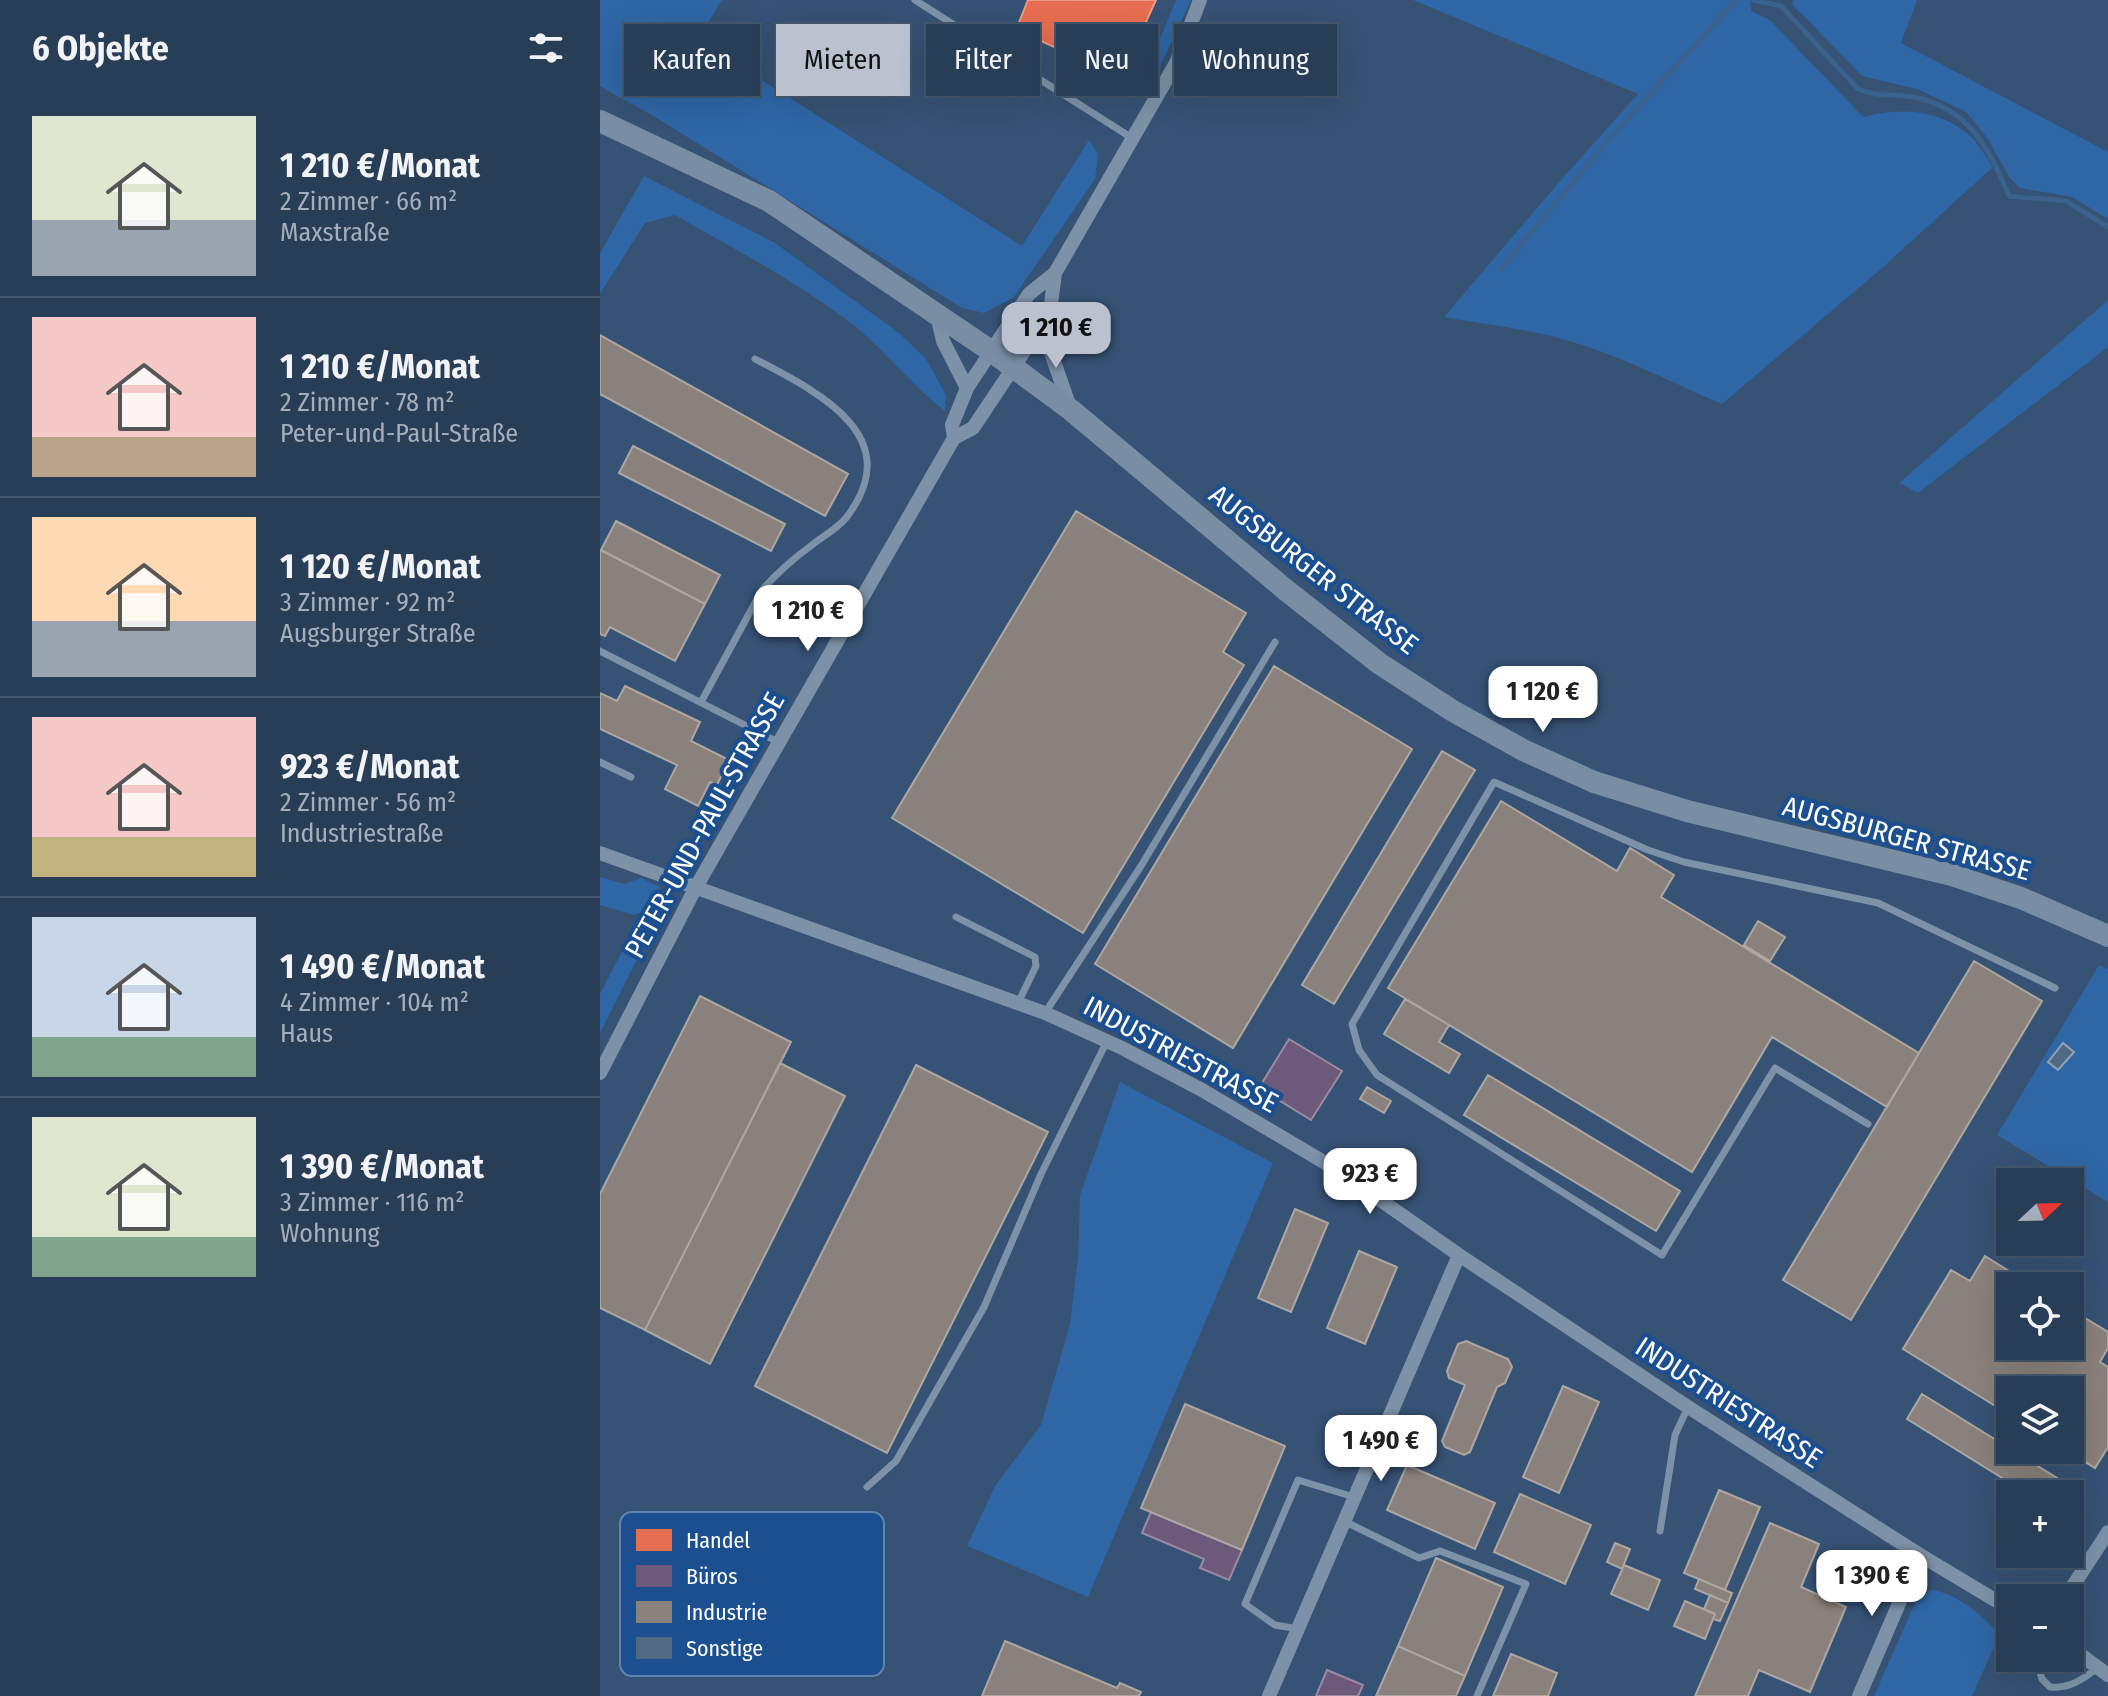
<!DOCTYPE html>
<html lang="de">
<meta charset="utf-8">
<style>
:root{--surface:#283e57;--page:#344961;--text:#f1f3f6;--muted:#a5aeba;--line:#44576d;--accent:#b9c2ce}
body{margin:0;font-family:"Fira Sans Condensed",sans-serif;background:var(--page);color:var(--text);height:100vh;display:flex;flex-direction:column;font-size:30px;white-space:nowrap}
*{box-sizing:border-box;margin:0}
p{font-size:26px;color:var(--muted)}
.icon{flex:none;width:44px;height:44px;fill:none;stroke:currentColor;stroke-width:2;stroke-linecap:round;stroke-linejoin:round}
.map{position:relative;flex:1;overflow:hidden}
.sheet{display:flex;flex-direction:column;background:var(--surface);width:600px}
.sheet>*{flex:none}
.banner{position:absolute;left:24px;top:24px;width:760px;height:72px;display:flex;gap:16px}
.needle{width:52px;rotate:68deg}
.tools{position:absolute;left:1396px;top:1168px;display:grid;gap:16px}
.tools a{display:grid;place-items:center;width:88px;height:88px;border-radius:0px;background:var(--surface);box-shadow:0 8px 32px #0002,0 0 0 2px var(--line);font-size:40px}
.price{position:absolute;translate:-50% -68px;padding:0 18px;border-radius:16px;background:#fff;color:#222;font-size:26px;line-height:52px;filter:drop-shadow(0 2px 4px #0008)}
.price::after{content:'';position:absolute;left:50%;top:48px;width:24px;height:18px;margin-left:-12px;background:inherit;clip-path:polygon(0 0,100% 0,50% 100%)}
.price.active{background:var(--accent);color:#111}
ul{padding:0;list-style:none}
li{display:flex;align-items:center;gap:24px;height:200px;padding:0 32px}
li+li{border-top:2px solid var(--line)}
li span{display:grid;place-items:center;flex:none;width:224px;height:160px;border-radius:0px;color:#555}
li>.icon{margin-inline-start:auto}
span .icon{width:96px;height:96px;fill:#fffc;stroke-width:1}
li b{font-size:34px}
h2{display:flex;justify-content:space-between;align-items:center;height:96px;padding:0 32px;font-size:34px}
.pill{padding:0 28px;border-radius:0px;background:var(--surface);box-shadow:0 8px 32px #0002,0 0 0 2px var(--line);font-size:28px;line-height:72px}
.pill.active{background:var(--accent);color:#111}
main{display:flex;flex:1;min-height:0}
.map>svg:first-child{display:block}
</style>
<main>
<section class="sheet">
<h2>6 Objekte<svg class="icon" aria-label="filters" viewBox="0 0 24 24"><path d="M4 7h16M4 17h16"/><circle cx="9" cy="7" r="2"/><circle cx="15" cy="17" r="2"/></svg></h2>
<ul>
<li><span style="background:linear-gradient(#dfe7d0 65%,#9aa5b1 0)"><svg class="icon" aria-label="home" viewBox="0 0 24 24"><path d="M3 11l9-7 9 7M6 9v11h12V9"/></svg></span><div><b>1 210 €/Monat</b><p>2 Zimmer · 66 m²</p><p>Maxstraße</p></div></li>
<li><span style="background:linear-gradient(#f6c9c9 75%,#b9a48a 0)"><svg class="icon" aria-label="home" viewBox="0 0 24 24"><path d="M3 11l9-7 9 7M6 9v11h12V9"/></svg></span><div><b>1 210 €/Monat</b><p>2 Zimmer · 78 m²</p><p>Peter-und-Paul-Straße</p></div></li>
<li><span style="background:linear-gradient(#ffd9b3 65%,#9aa5b1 0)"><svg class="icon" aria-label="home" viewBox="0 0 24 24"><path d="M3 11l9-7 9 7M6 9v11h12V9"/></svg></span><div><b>1 120 €/Monat</b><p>3 Zimmer · 92 m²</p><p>Augsburger Straße</p></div></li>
<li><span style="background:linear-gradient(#f6c9c9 75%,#c2b280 0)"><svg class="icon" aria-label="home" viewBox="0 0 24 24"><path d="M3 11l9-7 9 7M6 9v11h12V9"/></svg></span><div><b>923 €/Monat</b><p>2 Zimmer · 56 m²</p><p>Industriestraße</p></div></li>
<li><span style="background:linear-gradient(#c9d6e8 75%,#7fa58c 0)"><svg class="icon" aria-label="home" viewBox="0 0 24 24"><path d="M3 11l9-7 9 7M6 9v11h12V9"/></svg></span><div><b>1 490 €/Monat</b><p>4 Zimmer · 104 m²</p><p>Haus</p></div></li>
<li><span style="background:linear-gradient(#dfe7d0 75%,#7fa58c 0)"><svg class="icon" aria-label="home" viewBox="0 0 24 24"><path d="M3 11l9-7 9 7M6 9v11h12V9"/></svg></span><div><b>1 390 €/Monat</b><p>3 Zimmer · 116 m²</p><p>Wohnung</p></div></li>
</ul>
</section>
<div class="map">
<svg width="1508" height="1696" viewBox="0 0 1508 1696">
<rect width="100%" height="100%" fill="#365274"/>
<path fill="#2f66a5" d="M 0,0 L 122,0 L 72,80 L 79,94 L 110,47 L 422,246 L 489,140 L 498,154 L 495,179 L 414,297 L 384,313 L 362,308 L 60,120 L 0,86 Z
M 576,0 L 591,0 L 546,96 L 537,94 Z
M 813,0 L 1150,0 L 1151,11 L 1170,20 L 1263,117 C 1299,107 1340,109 1370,136 C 1379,144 1386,157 1393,167 L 1282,268 L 1122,404 C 1072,383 1024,357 972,342 C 931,329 887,325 844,317 L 960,181 L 1038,94 Z
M 1194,0 L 1317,0 L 1301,43 L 1508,152 L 1508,219 L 1472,197 L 1420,188 L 1409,177 L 1388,139 L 1366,112 L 1317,89 L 1262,76 L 1192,4 Z
M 44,176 L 175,243 L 299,333 L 326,359 L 346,395 L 345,411 C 309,384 283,347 247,320 C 193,280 133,248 75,215 L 45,223 L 0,294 L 0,253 Z
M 1508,300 L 1508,347 L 1318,493 L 1299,483 Z
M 0,877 L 24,884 L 41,878 L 60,887 L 62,906 L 34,915 L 0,905 Z
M 29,938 L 47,939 L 0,1033 L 0,994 Z
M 1499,965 L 1508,969 L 1508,1202 L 1397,1135 Z
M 520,1082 L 673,1163 L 488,1597 L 367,1546 L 395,1486 L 441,1425 L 470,1324 L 478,1257 L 480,1195 Z
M 1330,1590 C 1352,1590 1388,1618 1399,1636 L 1372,1696 L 1274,1696 L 1315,1603 Z"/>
<path fill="#e76f51" stroke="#ee9a85" stroke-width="2" d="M 428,0 L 556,0 L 521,77 L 416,30 Z"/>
<path fill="#6d597a" stroke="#998ba2" stroke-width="2" d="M 689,1039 L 742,1071 L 711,1120 L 659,1088 Z
M 551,1512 L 642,1550 L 629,1580 L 600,1568 L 604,1559 L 542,1533 Z
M 727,1670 L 763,1685 L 758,1696 L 716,1696 Z"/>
<path fill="#8a817c" stroke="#ada7a3" stroke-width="2" d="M 0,335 L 248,474 L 225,516 L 0,394 Z
M 33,446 L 185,524 L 171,551 L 19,473 Z
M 476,511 L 646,613 L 623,652 L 644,665 L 483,933 L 292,818 Z
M 16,521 L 120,575 L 105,604 L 1,550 Z
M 0,550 L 105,604 L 75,661 L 10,627 L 5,636 L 0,634 Z
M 674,666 L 812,749 L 633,1048 L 495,964 Z
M 25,686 L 100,722 L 91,741 L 129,760 L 117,785 L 110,782 L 98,806 L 65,789 L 77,765 L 0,729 L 0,693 L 17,701 Z
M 842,751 L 875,770 L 734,1004 L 702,985 Z
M 901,801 L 1017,871 L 1030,848 L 1074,875 L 1061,897 L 1319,1053 L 1287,1107 L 1172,1037 L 1092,1172 L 788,988 Z
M 1158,921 L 1185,937 L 1170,961 L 1144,945 Z
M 1374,961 L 1442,1001 L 1251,1320 L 1183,1280 Z
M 100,996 L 191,1042 L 45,1330 L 0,1308 L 0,1194 Z
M 805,999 L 849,1025 L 839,1042 L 860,1054 L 849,1073 L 784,1034 Z
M 180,1063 L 245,1096 L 110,1364 L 45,1330 Z
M 316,1065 L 448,1132 L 287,1453 L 155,1386 Z
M 888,1075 L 1080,1191 L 1056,1231 L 864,1115 Z
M 767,1087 L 791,1101 L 784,1113 L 760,1099 Z
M 695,1209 L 728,1223 L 691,1312 L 658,1298 Z
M 759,1251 L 797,1267 L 765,1344 L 727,1328 Z
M 1385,1256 L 1433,1286 L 1410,1286 L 1410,1346 L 1470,1346 L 1470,1309 L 1508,1332 L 1508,1348 L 1500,1362 L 1508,1367 L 1508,1447 L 1495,1468 L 1466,1450 L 1470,1450 L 1470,1390 L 1410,1390 L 1410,1415 L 1303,1349 L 1351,1270 L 1370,1281 Z
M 866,1341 L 908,1359 L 912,1367 L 905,1383 L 897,1387 L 870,1452 L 864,1455 L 845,1447 L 842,1441 L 865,1385 L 849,1378 L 847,1371 L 858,1344 Z
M 963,1386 L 999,1402 L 959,1493 L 923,1477 Z
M 1322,1394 L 1462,1481 L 1454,1494 L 1428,1494 L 1307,1419 Z
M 585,1404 L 685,1446 L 642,1550 L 541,1508 Z
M 807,1465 L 895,1503 L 875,1549 L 787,1510 Z
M 1119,1490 L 1160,1507 L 1125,1590 L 1084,1573 Z
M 920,1494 L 991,1525 L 965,1584 L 894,1552 Z
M 1170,1523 L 1219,1544 L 1201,1587 L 1246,1607 L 1210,1692 L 1159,1670 L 1148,1696 L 1095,1696 Z
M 1015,1543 L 1030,1549 L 1022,1569 L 1007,1562 Z
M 836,1558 L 903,1587 L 865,1676 L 798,1646 Z
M 1024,1565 L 1060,1580 L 1048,1610 L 1011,1594 Z
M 1099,1579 L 1132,1593 L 1128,1603 L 1095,1589 Z
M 1110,1595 L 1128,1603 L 1120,1621 L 1113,1619 L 1115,1614 L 1104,1609 Z
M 1085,1601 L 1115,1614 L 1105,1639 L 1074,1626 Z
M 405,1641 L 517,1688 L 520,1683 L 541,1692 L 539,1696 L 382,1696 Z
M 798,1646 L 865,1676 L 856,1696 L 776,1696 Z
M 911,1654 L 957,1673 L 948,1696 L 893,1696 Z"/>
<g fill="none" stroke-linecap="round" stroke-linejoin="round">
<path stroke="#3b618d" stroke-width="5" d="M 1153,0 L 1181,6 L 1258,89 C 1281,98 1291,93 1313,97 C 1368,107 1390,149 1409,196 L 1466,201 L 1508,227
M 900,270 L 1009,139 L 1136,0"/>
</g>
<path fill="#526984" stroke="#92a2b6" stroke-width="2" d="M 117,49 L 134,61 L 127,73 L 122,69 L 116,77 L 104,69 Z
M 1463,1043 L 1474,1052 L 1458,1070 L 1448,1062 Z"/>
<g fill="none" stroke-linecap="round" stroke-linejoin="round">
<path stroke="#7d92a8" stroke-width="7" d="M 315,0 L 532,138
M 0,651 L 178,742
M 101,702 L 162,590 C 177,573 194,558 212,545 C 223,536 237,529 246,518 C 309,436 218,392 155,359
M 0,762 L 31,777
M 356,917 L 435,957 L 436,966 L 418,1003
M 445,1013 L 541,866 L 675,642
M 1268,1124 L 1175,1068 L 1062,1255 L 777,1075 L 759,1050 L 752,1024 L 894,782 L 1048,850 L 1084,862 L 1278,903 L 1455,988
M 267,1487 L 296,1461 L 384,1307 L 441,1174 L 507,1041
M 744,1521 L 819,1558 L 840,1551 L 926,1584 L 877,1696
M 1060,1531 L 1075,1435 L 1088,1407
M 698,1629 L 675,1625 L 645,1604 L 698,1480 L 754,1497
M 1436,1658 L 1442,1679 L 1450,1687 C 1470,1689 1483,1679 1499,1667"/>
<path stroke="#7d92a8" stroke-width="14" d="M 337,315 L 343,341 L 367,388
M 443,323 L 450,350 L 471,410
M 354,438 L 352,425 L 367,388 L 429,294 L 455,273 L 576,63 L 600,0
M 0,853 L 445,1013 L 522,1048 L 602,1090 L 739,1171 L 859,1255 L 1088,1407 L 1320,1555 L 1410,1609
M 0,1073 L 96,887 L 354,438 L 373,428 L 443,323 L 451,304 L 455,273
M 1465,1598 L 1508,1532
M 1470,1647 L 1508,1675
M 669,1696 L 859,1255
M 1259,1696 L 1320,1555"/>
<path stroke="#798da4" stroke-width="22" d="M 0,121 L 169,201 L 391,351 L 471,410 L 687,591 L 780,664 L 853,711 L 923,750 L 994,782 L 1087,811 L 1352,875 L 1421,898 L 1508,936"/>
</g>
<g text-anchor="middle" stroke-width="8" stroke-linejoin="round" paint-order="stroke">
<g font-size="28" fill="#fff" stroke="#1b4f8f">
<text transform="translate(714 569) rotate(38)" y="10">AUGSBURGER STRASSE</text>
<text transform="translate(104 825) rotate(-61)" y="10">PETER-UND-PAUL-STRASSE</text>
<text transform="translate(1307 838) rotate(15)" y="10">AUGSBURGER STRASSE</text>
<text transform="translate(581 1054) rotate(28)" y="10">INDUSTRIESTRASSE</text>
<text transform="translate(1129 1402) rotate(33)" y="10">INDUSTRIESTRASSE</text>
</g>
</g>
<rect x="20" y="1512" width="264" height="164" rx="12" fill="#1b4f8f" stroke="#5f84b1" stroke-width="2"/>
<rect x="36" y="1529" width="36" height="22" fill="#e76f51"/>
<rect x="36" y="1565" width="36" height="22" fill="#6d597a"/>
<rect x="36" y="1601" width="36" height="22" fill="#8a817c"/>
<rect x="36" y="1637" width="36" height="22" fill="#526984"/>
<g font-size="22" fill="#fff">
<text x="86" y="1548">Handel</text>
<text x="86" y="1584">Büros</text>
<text x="86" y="1620">Industrie</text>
<text x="86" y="1656">Sonstige</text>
</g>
</svg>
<div class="tools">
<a><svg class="needle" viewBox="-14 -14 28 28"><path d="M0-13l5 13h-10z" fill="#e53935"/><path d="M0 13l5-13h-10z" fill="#a5aeba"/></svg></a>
<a><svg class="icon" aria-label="locate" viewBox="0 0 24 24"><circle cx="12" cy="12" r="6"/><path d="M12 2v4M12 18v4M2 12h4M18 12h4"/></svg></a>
<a><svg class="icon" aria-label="layers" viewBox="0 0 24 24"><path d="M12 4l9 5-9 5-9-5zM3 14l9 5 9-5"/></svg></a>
<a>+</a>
<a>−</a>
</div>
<b class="price active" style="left:456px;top:370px">1 210 €</b>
<b class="price" style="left:208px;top:653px">1 210 €</b>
<b class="price" style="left:943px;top:734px">1 120 €</b>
<b class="price" style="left:770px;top:1216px">923 €</b>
<b class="price" style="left:781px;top:1483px">1 490 €</b>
<b class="price" style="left:1272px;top:1618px">1 390 €</b>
<div class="banner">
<a class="pill">Kaufen</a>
<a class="pill active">Mieten</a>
<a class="pill">Filter</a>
<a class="pill">Neu</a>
<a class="pill">Wohnung</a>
</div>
</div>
</main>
